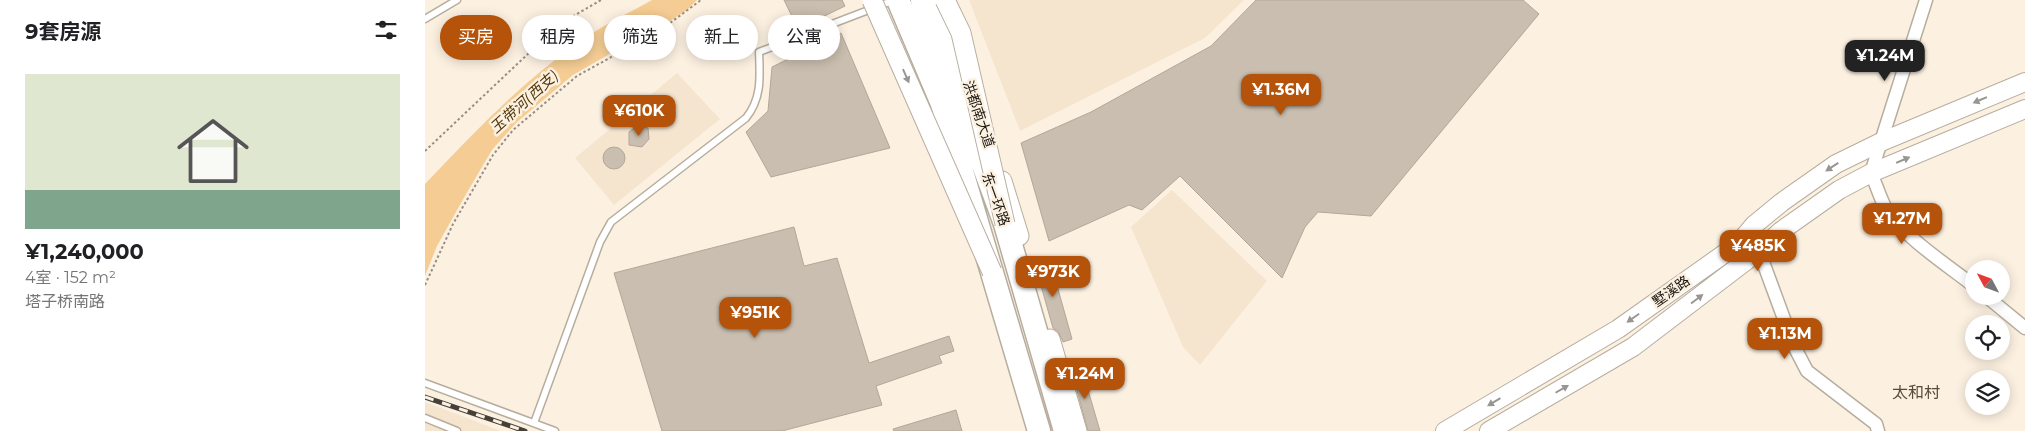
<!DOCTYPE html>
<html lang="zh">
<meta charset="utf-8">
<style>
:root{--surface:#fff;--page:#f2f2f2;--text:#202124;--muted:#757577;--line:#e0e0e0;--accent:#b45309}
body{margin:0;font-family:Montserrat,"Noto Sans SC",sans-serif;background:var(--page);color:var(--text);height:100vh;display:flex;flex-direction:column;font-size:19px;white-space:nowrap}
*{box-sizing:border-box;margin:0}
p{font-size:16px;color:var(--muted)}
.icon{flex:none;width:28px;height:28px;fill:none;stroke:currentColor;stroke-width:2;stroke-linecap:round;stroke-linejoin:round}
.map{position:relative;flex:1;overflow:hidden}
.drawer{display:flex;flex-direction:column;background:var(--surface);width:425px}
.drawer>*{flex:none}
.banner{position:absolute;left:15px;top:15px;width:475px;height:45px;display:flex;gap:10px}
.needle{width:32px;rotate:311deg}
.tools{position:absolute;left:1540px;top:260px;display:grid;gap:10px}
.tools a{display:grid;place-items:center;width:45px;height:45px;border-radius:50%;background:var(--surface);box-shadow:0 2px 12px #0003;font-size:25px}
.price{position:absolute;translate:-50% -42px;padding:0 11px;border-radius:10px;background:var(--accent);color:#fff;font-size:16px;line-height:32px;filter:drop-shadow(0 1px 2px #0008)}
.price::after{content:'';position:absolute;left:50%;top:30px;width:15px;height:11px;margin-left:-8px;background:inherit;clip-path:polygon(0 0,100% 0,50% 100%)}
.price.selected{background:#222;color:#fff}
ul{padding:0;list-style:none}
li{display:grid;align-content:center;gap:10px;height:265px;padding:0 25px}
li+li{border-top:1px solid var(--line)}
li span{display:grid;place-items:center;height:155px;border-radius:0px;color:#555}
li>.icon{margin-inline-start:auto}
span .icon{width:90px;height:90px;fill:#fffc;stroke-width:1}
li b{font-size:21px}
h2{display:flex;justify-content:space-between;align-items:center;height:60px;padding:0 25px;font-size:21px}
.tag{padding:0 18px;border-radius:22px;background:var(--surface);box-shadow:0 2px 12px #0003;font-size:18px;line-height:45px}
.tag.selected{background:var(--accent);color:#fff}
main{display:flex;flex:1;min-height:0}
.map>svg:first-child{display:block}
</style>
<main>
<section class="drawer">
<h2>9套房源<svg class="icon" aria-label="filters" viewBox="0 0 24 24"><path d="M4 7h16M4 17h16"/><circle cx="9" cy="7" r="2"/><circle cx="15" cy="17" r="2"/></svg></h2>
<ul>
<li><span style="background:linear-gradient(#dfe7d0 75%,#7fa58c 0)"><svg class="icon" aria-label="home" viewBox="0 0 24 24"><path d="M3 11l9-7 9 7M6 9v11h12V9"/></svg></span><div><b>¥1,240,000</b><p>4室 · 152 m²</p><p>塔子桥南路</p></div></li>
</ul>
</section>
<div class="map">
<svg width="1600" height="431" viewBox="0 0 1600 431">
<rect width="100%" height="100%" fill="#fcf1e1"/>
<path fill="#f5e5cf" d="M 544,0 L 819,0 L 780,38 L 595,131 Z
M 252,73 L 295,119 L 189,205 L 150,158 Z
M 747,190 L 842,281 L 775,365 L 758,347 L 706,227 Z
M 0,402 L 76,431 L 0,431 Z"/>
<path fill="#f5cd94" d="M 227,0 L 272,0 L 262,10 L 234,28 L 195,48 L 148,75 L 91,123 L 67,150 L 40,196 L 12,246 L 0,276 L 0,184 C 47,134 95,84 151,44 C 174,27 202,14 227,0 Z"/>
<path fill="#c9beaf" stroke="#b2a799" d="M 359,0 L 417,0 L 420,6 L 373,29 Z
M 831,0 L 1098,0 L 1114,14 L 946,216 L 893,212 L 880,227 L 857,278 L 755,176 L 717,210 L 704,205 L 624,241 L 596,143 L 666,112 L 786,46 Z
M 416,33 L 465,148 L 346,177 L 321,132 L 343,111 L 347,67 Z
M228 114a11 11 0 1 1 22 0a11 11 0 1 1-22 0Z
M 212,126 L 223,128 L 224,139 L 217,147 L 204,145 L 204,132 Z
M178 158a11 11 0 1 1 22 0a11 11 0 1 1-22 0Z
M 369,227 L 379,266 L 412,258 L 444,363 L 524,336 L 529,351 L 514,356 L 517,363 L 451,386 L 457,405 L 357,431 L 237,431 L 189,273 Z
M 624,257 L 647,339 L 638,342 L 633,331 L 628,328 L 609,261 Z
M 656,366 L 675,431 L 663,431 L 646,369 Z
M 531,410 L 537,431 L 469,431 L 468,429 Z"/>
<g fill="none" stroke-linecap="round" stroke-linejoin="round">
<defs>
<path id="lane" d="M 0,19 L 32,0
M 0,383 L 130,431
M 0,418 L 32,431
M 109,423 L 175,242 L 186,222 L 321,118 C 337,98 335,77 334,52 L 467,1"/>
<path id="street" d="M 1501,0 L 1446,173 C 1451,184 1455,198 1461,209 C 1479,237 1522,265 1549,286
M 1334,251 L 1369,346 L 1382,371 L 1451,424 L 1453,431
M 1561,296 L 1600,328"/>
<path id="secondary" d="M 1020,431 L 1193,329 L 1313,244 L 1329,225 L 1357,202 L 1411,164 L 1456,142 L 1600,82
M 1064,431 L 1208,347 L 1334,251 L 1356,231 L 1414,190 L 1446,173 L 1600,109"/>
<path id="primary" d="M 511,0 L 538,67
M 577,181 L 594,236
M 625,339 L 652,431"/>
<path id="highway" d="M 473,0 L 517,104 L 614,431
M 497,0 L 580,224 L 640,431"/>
</defs>
<use href="#lane" stroke="#b7ad9e" stroke-width="9"/>
<use href="#street" stroke="#b7ad9e" stroke-width="15"/>
<use href="#secondary" stroke="#b7ad9e" stroke-width="20"/>
<use href="#primary" stroke="#b7ad9e" stroke-width="21"/>
<use href="#highway" stroke="#b7ad9e" stroke-width="25"/>
<path stroke="#958e82" stroke-width="2" stroke-dasharray="2.5 2.5" stroke-linecap="butt" d="M 0,151 L 105,52 L 145,18 L 176,0
M 0,285 L 28,224 L 68,155 L 88,130 L 152,76 L 237,29 L 276,0"/>
<use href="#lane" stroke="#fff" stroke-width="6"/>
<use href="#street" stroke="#fff" stroke-width="12"/>
<use href="#secondary" stroke="#fff" stroke-width="18"/>
<use href="#primary" stroke="#fff" stroke-width="19"/>
<use href="#highway" stroke="#fff" stroke-width="22"/>
<defs>
<path id="rail" d="M 0,397 L 100,431"/>
</defs>
<use href="#rail" stroke="#454038" stroke-width="5"/>
<use href="#rail" stroke="#fcf1e1" stroke-width="3" stroke-dasharray="9" stroke-linecap="butt"/>
<defs>
<path id="primary-bridge" d="M 447,0 L 567,272
M 520,0 L 536,33 L 580,224"/>
</defs>
<use href="#primary-bridge" stroke="#b7ad9e" stroke-width="21" stroke-linecap="butt"/>
<use href="#primary-bridge" stroke="#fff" stroke-width="19"/>
</g>
<defs><path id="oneway-solid" d="M-6-.8H1V-3.2L6.5 0L1 3.2V.8H-6Z" transform="scale(1.25)"/></defs>
<g fill="#989693">
<use href="#oneway-solid" transform="translate(481 76) rotate(66)"/>
<use href="#oneway-solid" transform="translate(1555 100) rotate(157)"/>
<use href="#oneway-solid" transform="translate(1478 160) rotate(-23)"/>
<use href="#oneway-solid" transform="translate(1407 167) rotate(147)"/>
<use href="#oneway-solid" transform="translate(1272 299) rotate(-37)"/>
<use href="#oneway-solid" transform="translate(1208 318) rotate(145)"/>
<use href="#oneway-solid" transform="translate(1137 389) rotate(-30)"/>
<use href="#oneway-solid" transform="translate(1069 402) rotate(149)"/>
</g>
<g text-anchor="middle" stroke-width="5" stroke-linejoin="round" paint-order="stroke">
<g font-size="14" fill="#19150f" stroke="#fcf1e1">
<text transform="translate(554 114) rotate(71)" y="5">洪都南大道</text>
<text transform="translate(571 199) rotate(70)" y="5">东一环路</text>
<text transform="translate(1246 291) rotate(-35)" y="5">墅溪路</text>
</g>
<g font-size="15" font-style="italic" fill="#513708" stroke="#fcf1e1">
<text transform="translate(99 102) rotate(-42)" y="5">玉带河(西支)</text>
</g>
<g font-size="16" fill="#554c3f" stroke="#fcf1e1">
<text x="1491" y="398">太和村</text>
</g>
</g>
</svg>
<div class="tools">
<a><svg class="needle" viewBox="-14 -14 28 28"><path d="M0-13l5 13h-10z" fill="#e53935"/><path d="M0 13l5-13h-10z" fill="#757577"/></svg></a>
<a><svg class="icon" aria-label="locate" viewBox="0 0 24 24"><circle cx="12" cy="12" r="6"/><path d="M12 2v4M12 18v4M2 12h4M18 12h4"/></svg></a>
<a><svg class="icon" aria-label="layers" viewBox="0 0 24 24"><path d="M12 4l9 5-9 5-9-5zM3 14l9 5 9-5"/></svg></a>
</div>
<b class="price selected" style="left:1460px;top:82px">¥1.24M</b>
<b class="price" style="left:856px;top:116px">¥1.36M</b>
<b class="price" style="left:214px;top:137px">¥610K</b>
<b class="price" style="left:1477px;top:245px">¥1.27M</b>
<b class="price" style="left:1333px;top:272px">¥485K</b>
<b class="price" style="left:628px;top:298px">¥973K</b>
<b class="price" style="left:330px;top:339px">¥951K</b>
<b class="price" style="left:1360px;top:360px">¥1.13M</b>
<b class="price" style="left:660px;top:400px">¥1.24M</b>
<div class="banner">
<a class="tag selected">买房</a>
<a class="tag">租房</a>
<a class="tag">筛选</a>
<a class="tag">新上</a>
<a class="tag">公寓</a>
</div>
</div>
</main>
